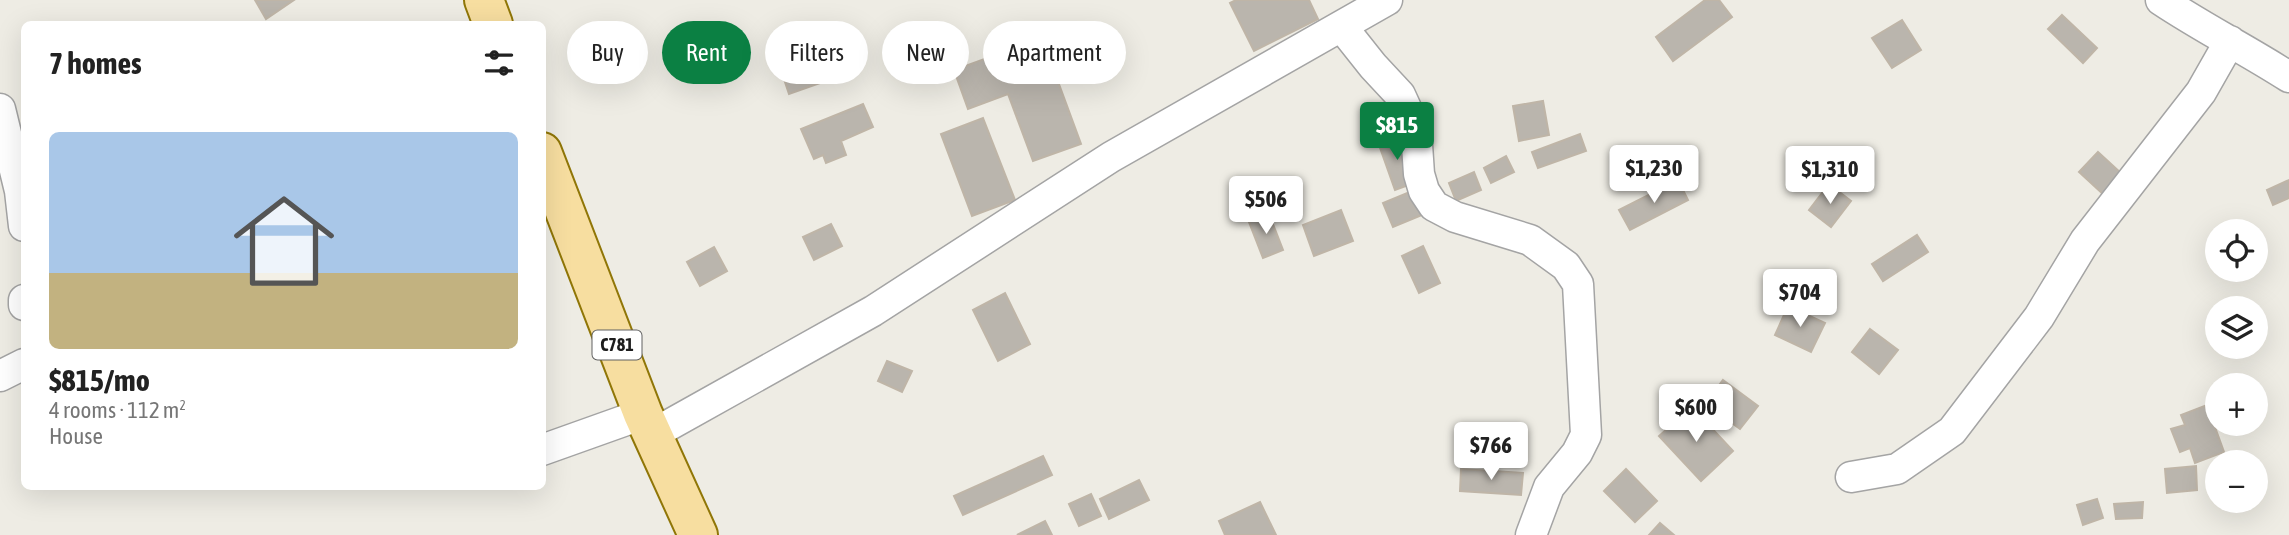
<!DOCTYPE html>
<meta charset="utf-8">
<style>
:root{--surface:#fff;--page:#f2f2f2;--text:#222;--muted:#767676;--accent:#0b8043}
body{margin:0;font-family:"Asap Condensed",sans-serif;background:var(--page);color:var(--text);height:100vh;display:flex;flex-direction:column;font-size:26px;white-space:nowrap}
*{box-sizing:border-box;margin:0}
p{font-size:23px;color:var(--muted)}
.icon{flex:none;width:38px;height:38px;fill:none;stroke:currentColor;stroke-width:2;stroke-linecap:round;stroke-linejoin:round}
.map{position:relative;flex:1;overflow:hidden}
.details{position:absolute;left:21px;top:21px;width:525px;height:469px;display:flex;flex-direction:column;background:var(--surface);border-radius:10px;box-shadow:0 7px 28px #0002}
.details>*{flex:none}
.banner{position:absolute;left:567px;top:21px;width:665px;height:63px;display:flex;gap:14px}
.fabs{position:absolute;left:2205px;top:219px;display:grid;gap:14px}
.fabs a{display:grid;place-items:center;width:63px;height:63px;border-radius:50%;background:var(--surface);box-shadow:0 7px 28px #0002;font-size:35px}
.price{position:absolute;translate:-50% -60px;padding:0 16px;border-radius:7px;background:#fff;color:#222;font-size:23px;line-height:46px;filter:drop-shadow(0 2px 4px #0008)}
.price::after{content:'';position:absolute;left:50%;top:42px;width:21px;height:16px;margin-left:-10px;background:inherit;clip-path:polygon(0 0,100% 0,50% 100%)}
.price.selected{background:var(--accent);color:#fff}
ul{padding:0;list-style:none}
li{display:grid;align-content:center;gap:14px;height:371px;padding:0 28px}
li span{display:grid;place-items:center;height:217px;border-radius:10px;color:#555}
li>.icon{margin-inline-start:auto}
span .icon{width:126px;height:126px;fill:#fffc;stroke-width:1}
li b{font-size:30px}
h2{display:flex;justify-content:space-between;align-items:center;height:84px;padding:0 28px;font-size:30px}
.pill{padding:0 24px;border-radius:32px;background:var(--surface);box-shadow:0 7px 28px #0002;font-size:24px;line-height:63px}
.pill.selected{background:var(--accent);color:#fff}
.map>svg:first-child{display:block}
</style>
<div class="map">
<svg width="2289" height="535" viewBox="0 0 2289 535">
<rect width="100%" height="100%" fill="#eeece4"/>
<path fill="#bab5ad" stroke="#bfb5a7" stroke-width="2" d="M 255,0 L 294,0 L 266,19 Z
M 1236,0 L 1309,0 L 1318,19 L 1254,51 L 1230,3 Z
M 1705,0 L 1719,0 L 1732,17 L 1673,61 L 1656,37 Z
M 2062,15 L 2097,48 L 2083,63 L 2048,29 Z
M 1902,20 L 1921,50 L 1892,68 L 1872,38 Z
M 1042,38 L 1081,144 L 1033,161 L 1008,94 L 968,109 L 954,70 Z
M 838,52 L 846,74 L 789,94 L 782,73 Z
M 1543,101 L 1549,135 L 1519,141 L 1513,106 Z
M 863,104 L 873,127 L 841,141 L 846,155 L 826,163 L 823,155 L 814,159 L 801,129 Z
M 983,118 L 1015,200 L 972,216 L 941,134 Z
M 1399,134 L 1417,182 L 1395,190 L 1378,142 Z
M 1580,134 L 1586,151 L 1538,168 L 1532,152 Z
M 2098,152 L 2122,174 L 2103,194 L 2079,172 Z
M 1506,156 L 1514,172 L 1491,183 L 1484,168 Z
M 1474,172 L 1481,190 L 1456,201 L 1449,183 Z
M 1678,180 L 1688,200 L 1630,230 L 1619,210 Z
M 2289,180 L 2289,198 L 2273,205 L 2267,190 Z
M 1829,184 L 1851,201 L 1831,227 L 1809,210 Z
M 1412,191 L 1422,215 L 1393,227 L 1383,203 Z
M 1341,210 L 1353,241 L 1314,256 L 1303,225 Z
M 1269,214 L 1283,250 L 1263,258 L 1249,222 Z
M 831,224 L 842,246 L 814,260 L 803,237 Z
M 1917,235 L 1928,252 L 1883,281 L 1872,264 Z
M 1423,246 L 1440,283 L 1419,293 L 1402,256 Z
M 714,247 L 727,271 L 700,286 L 687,262 Z
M 1005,293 L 1030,344 L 998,361 L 973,310 Z
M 1788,306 L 1825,323 L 1811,352 L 1775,335 Z
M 1870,329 L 1898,350 L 1879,374 L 1852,352 Z
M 887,361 L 912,371 L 902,392 L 878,381 Z
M 1723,380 L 1758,406 L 1740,429 L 1705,404 Z
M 2207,405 L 2224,452 L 2195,463 L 2190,448 L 2180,452 L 2171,429 L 2185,425 L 2181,415 Z
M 1692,407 L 1733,451 L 1701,481 L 1659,436 Z
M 1043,456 L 1052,475 L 963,515 L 954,496 Z
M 2196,466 L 2197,490 L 2167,493 L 2165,469 Z
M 1461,469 L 1523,473 L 1521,495 L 1460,491 Z
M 1626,469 L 1657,501 L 1635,522 L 1604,491 Z
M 1139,480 L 1149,500 L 1109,519 L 1100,499 Z
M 1091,494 L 1101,516 L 1079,526 L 1069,504 Z
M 2097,499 L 2103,518 L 2083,525 L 2077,505 Z
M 1260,502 L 1276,535 L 1225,535 L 1219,521 Z
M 2143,502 L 2142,518 L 2116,519 L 2114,504 Z
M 1045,521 L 1052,535 L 1017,535 Z
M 1660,523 L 1674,535 L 1649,535 Z"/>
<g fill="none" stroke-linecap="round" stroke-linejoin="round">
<defs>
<path id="minor" d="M 2161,0 C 2203,28 2247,50 2289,77
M 1342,27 L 1373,66 L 1400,95 L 1416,130 L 1419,174 L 1424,191 L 1434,206 L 1455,217 L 1530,240 L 1566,266 L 1578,284 L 1586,435 L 1577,453 L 1549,487 L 1531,535
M 0,109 L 20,191 L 24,226
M 24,300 L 24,305
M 0,376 L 24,364
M 653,434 L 873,311 L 1111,157 L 1387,0
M 542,450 L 643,414
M 1851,477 L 1897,469 L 1952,431 L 2039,317 L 2085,241 L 2201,92 L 2230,41"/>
<path id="primary" d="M 484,0 L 493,24
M 542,152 L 643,414 L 698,535"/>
</defs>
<use href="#minor" stroke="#a4a4a4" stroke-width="33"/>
<use href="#primary" stroke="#907607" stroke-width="42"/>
<use href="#minor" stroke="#fff" stroke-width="30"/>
<use href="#primary" stroke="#f7dea0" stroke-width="38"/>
</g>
<g text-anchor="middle" stroke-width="5" stroke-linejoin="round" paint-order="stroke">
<rect fill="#fff" stroke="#616161" stroke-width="2" x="592.5" y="330.5" width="49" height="29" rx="5"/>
<g font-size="18" font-weight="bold" fill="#1d1d1d">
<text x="617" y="351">C781</text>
</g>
</g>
</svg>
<div class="fabs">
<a><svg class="icon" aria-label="locate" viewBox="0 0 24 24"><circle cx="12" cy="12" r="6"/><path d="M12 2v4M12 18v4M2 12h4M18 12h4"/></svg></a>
<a><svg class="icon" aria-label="layers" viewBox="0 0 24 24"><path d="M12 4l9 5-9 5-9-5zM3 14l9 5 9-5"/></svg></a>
<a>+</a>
<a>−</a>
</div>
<b class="price selected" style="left:1397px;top:162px">$815</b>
<b class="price" style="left:1654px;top:205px">$1,230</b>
<b class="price" style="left:1830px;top:206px">$1,310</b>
<b class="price" style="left:1266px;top:236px">$506</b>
<b class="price" style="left:1800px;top:329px">$704</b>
<b class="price" style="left:1696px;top:444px">$600</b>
<b class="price" style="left:1491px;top:482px">$766</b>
<div class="banner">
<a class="pill">Buy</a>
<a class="pill selected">Rent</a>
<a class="pill">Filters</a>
<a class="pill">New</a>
<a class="pill">Apartment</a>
</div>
<section class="details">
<h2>7 homes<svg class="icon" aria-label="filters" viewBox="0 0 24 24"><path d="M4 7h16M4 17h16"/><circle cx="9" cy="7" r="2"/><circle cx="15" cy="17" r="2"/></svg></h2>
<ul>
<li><span style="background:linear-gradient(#a9c7e8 65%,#c2b280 0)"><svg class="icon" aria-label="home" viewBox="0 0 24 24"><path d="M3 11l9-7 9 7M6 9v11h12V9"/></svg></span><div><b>$815/mo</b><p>4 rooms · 112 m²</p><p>House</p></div></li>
</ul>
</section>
</div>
